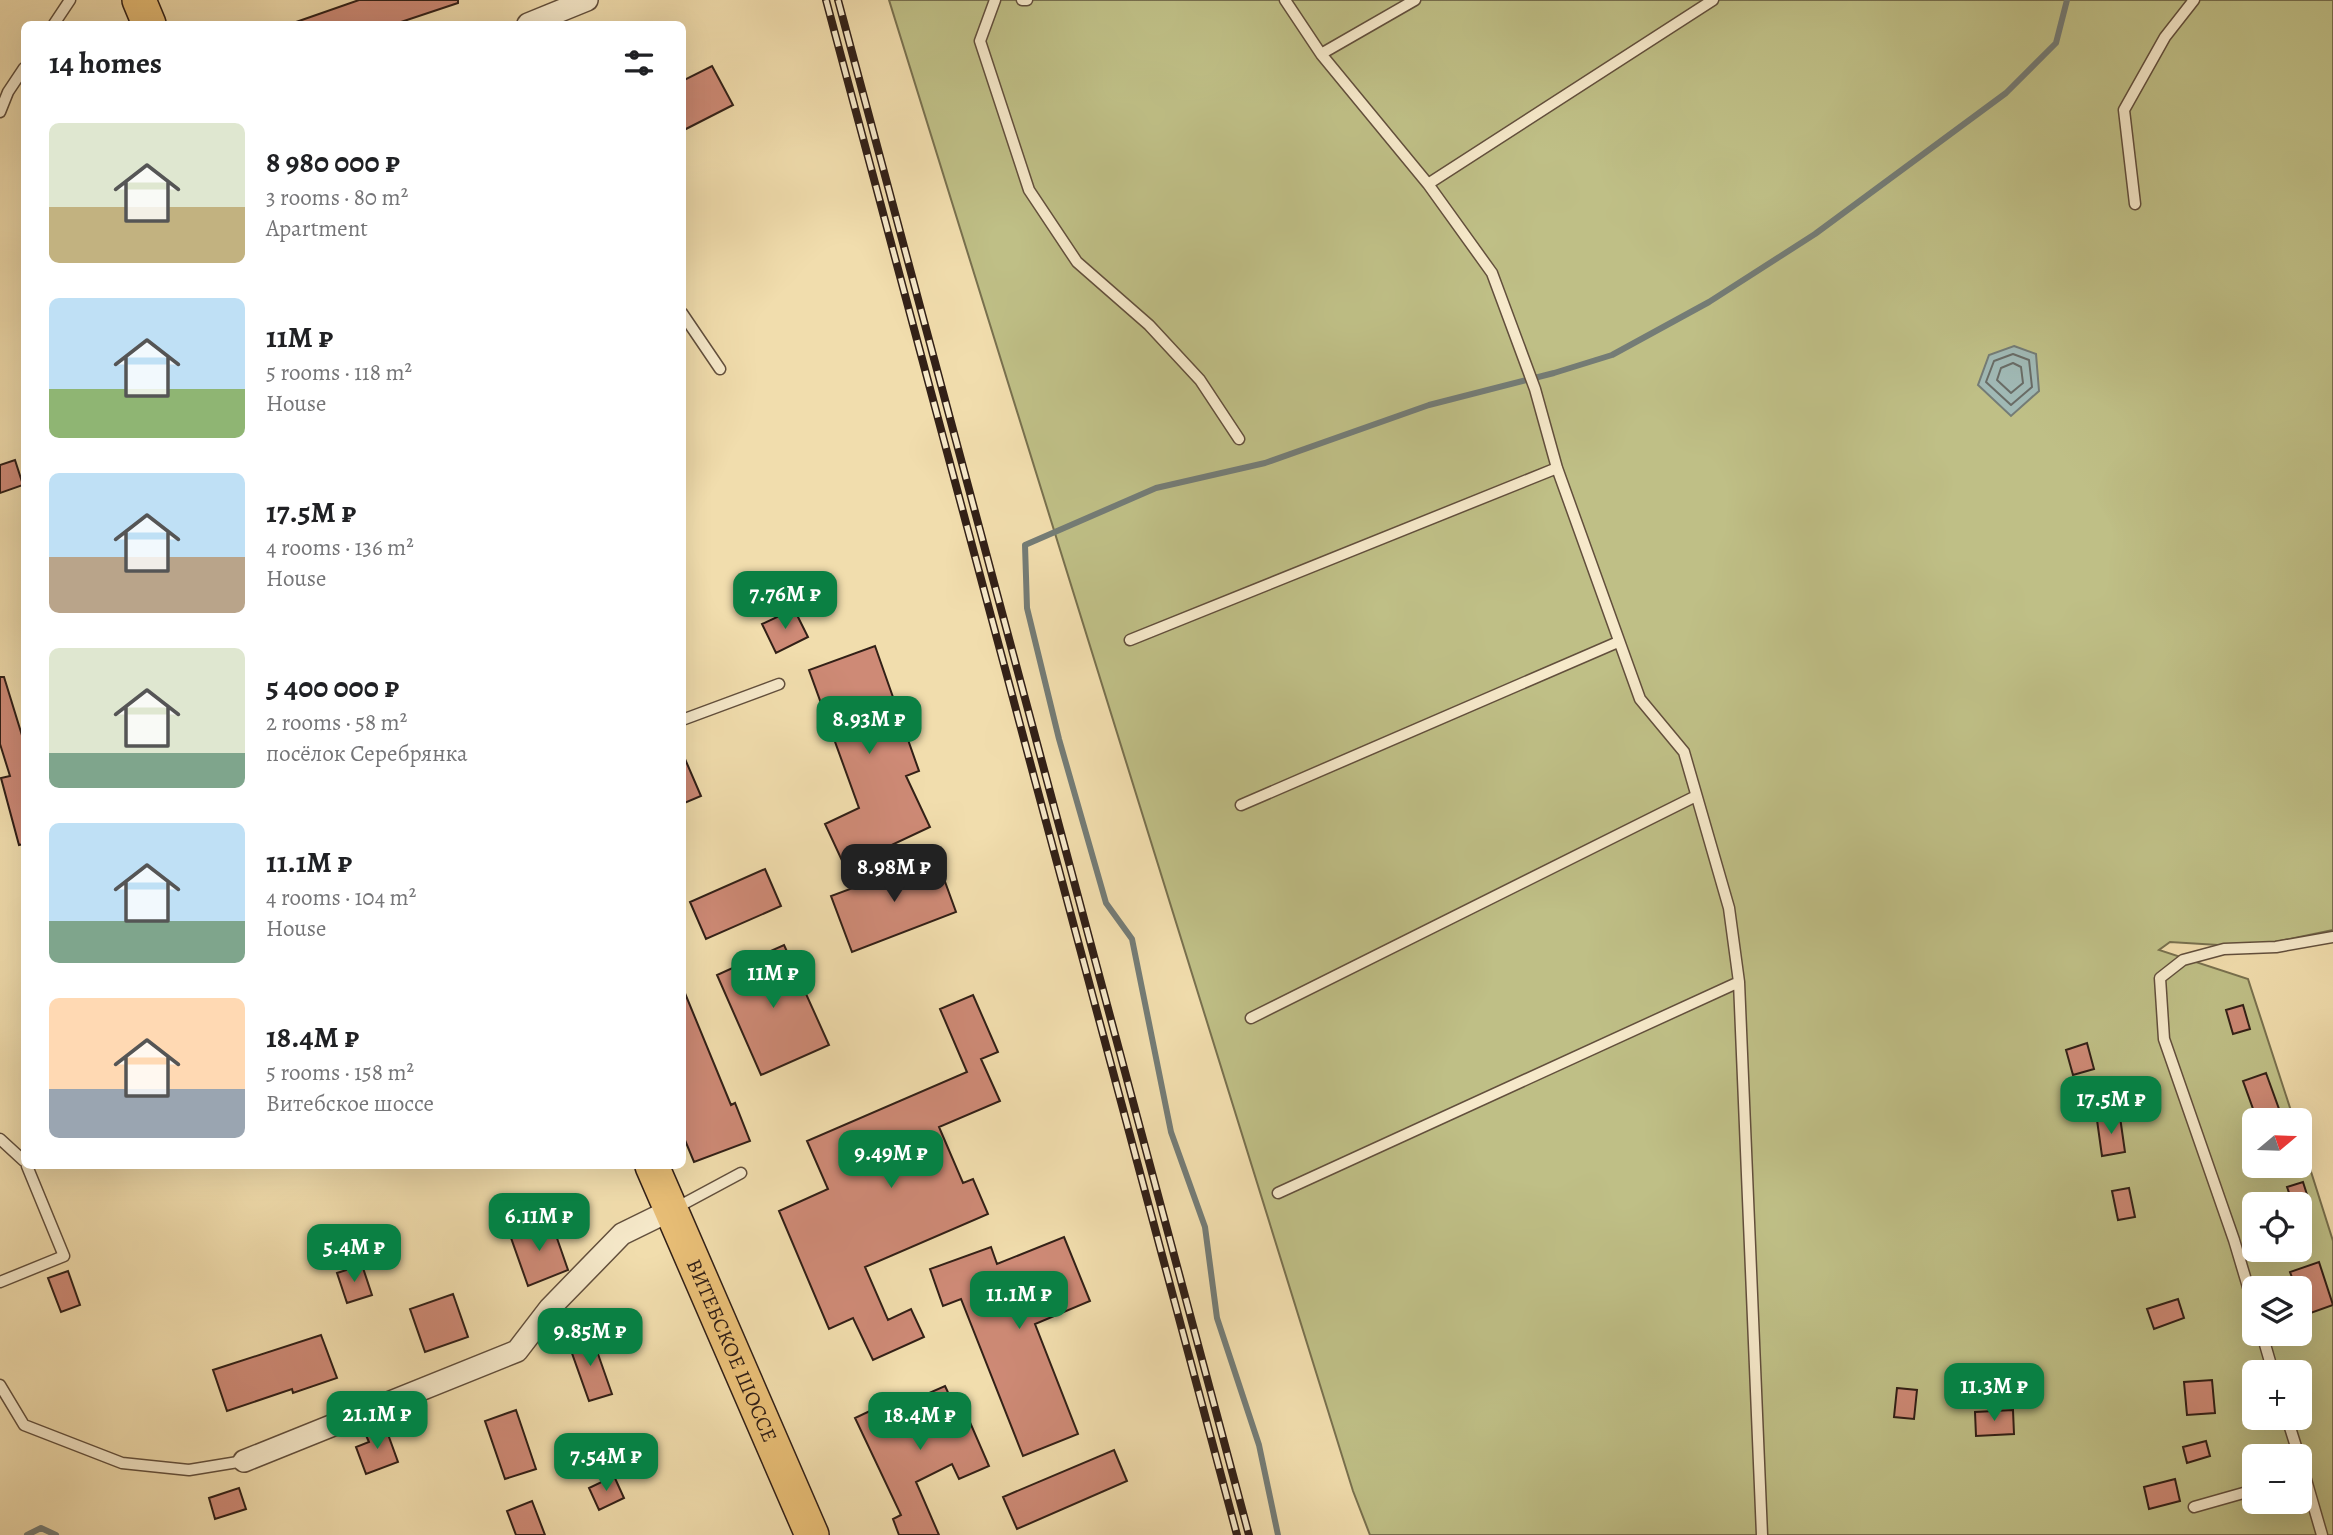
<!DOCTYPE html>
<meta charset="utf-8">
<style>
:root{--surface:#fff;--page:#f6f6f6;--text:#202124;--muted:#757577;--accent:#0b8043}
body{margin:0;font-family:Alegreya,serif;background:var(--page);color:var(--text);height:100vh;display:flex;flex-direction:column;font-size:26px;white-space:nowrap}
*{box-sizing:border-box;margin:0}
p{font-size:23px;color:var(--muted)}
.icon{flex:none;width:38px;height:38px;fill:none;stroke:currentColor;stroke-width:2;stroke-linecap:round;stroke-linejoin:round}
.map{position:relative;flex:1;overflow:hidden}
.drawer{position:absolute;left:21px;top:21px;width:665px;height:1148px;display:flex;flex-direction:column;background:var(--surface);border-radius:10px;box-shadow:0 7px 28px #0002}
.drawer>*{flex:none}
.needle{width:46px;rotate:71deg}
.tools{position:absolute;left:2242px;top:1108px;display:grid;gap:14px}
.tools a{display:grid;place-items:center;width:70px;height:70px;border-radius:10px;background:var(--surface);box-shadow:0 7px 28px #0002;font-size:35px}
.price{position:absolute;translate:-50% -60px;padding:0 16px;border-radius:14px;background:var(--accent);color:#fff;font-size:23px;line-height:46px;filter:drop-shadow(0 2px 4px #0008)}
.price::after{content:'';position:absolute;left:50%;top:42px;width:21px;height:16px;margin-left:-10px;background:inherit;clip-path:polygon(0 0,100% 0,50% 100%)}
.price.current{background:#222;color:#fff}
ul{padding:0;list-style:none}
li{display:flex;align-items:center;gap:21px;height:175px;padding:0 28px}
li span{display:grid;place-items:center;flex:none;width:196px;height:140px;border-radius:10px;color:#555}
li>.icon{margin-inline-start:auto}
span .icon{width:84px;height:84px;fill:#fffc;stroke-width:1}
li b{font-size:30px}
h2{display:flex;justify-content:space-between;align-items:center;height:84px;padding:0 28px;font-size:30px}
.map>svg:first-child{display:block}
</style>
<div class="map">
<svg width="2333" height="1535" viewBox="0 0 2333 1535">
<rect width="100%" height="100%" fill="#f1ddad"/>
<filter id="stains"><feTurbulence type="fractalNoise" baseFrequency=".00286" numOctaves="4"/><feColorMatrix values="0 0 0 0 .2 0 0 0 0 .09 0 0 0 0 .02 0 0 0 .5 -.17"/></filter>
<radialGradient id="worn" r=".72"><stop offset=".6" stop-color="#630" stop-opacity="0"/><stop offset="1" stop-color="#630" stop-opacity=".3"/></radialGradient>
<path fill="#bfbf86" stroke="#78704e" stroke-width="2" fill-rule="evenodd" d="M 889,0 L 2333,0 L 2333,930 L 2251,947 L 2170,942 L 2159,950 L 2248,979 L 2294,1120 L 2254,1120 L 2254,1166 L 2300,1166 L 2300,1137 L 2333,1241 L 2333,1535 L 1370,1535 L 1353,1491 ZM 2254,1204 L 2300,1204 L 2300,1250 L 2254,1250 ZM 2254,1288 L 2300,1288 L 2300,1334 L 2254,1334 ZM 2254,1372 L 2300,1372 L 2300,1418 L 2254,1418 ZM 2254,1456 L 2300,1456 L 2300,1502 L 2254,1502 Z"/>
<path fill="#a0b9b5" stroke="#747c76" stroke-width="2" d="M 2014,346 L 2036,354 L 2039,391 L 2011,416 L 1978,385 L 1989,355 Z"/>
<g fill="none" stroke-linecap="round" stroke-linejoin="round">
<path stroke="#696c66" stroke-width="2" d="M 2013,354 L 2029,360 L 2032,387 L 2011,405 L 1986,382 L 1994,361 Z
M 2013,363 L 2021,367 L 2023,383 L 2011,393 L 1997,380 L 2001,368 Z"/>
<path stroke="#747c76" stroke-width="6" d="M 27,1535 L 41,1528 L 56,1535
M 1278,1535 L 1259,1445 L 1217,1318 L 1205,1227 L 1171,1132 L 1132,939 L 1106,903 L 1059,739 L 1027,608 L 1025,545 L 1156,488 L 1265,463 L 1429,405 L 1554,373 L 1612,355 L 1709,302 L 1815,234 L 2006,93 L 2056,43 L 2067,0"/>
</g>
<path fill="#ce8a76" stroke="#322017" stroke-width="2" d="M 359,0 L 458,0 L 458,3 L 395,24 L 296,24 L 296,22 Z
M 712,66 L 733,105 L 682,131 L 682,81 Z
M 15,460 L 23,485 L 0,493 L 0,465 Z
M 794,609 L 808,637 L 776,653 L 762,624 Z
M 875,646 L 919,771 L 906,776 L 930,827 L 845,867 L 825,824 L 859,808 L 809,670 Z
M 0,677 L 4,677 L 24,742 L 24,844 L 19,845 L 1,778 L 10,776 L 0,744 Z
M 682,752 L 701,796 L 682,804 Z
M 936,857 L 956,912 L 852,952 L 831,896 Z
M 765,869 L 781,906 L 706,939 L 690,902 Z
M 784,945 L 829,1045 L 761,1075 L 717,975 Z
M 682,986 L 731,1105 L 735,1103 L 750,1141 L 694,1162 L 682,1133 Z
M 973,995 L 998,1052 L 981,1059 L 1000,1101 L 939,1127 L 963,1183 L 973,1179 L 988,1214 L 865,1267 L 888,1320 L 911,1309 L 924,1337 L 873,1360 L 853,1318 L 829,1329 L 779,1211 L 828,1189 L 807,1141 L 967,1072 L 940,1009 Z
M 2243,1005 L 2250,1029 L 2233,1034 L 2226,1010 Z
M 2087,1043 L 2094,1069 L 2073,1075 L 2066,1050 Z
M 2266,1073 L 2279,1109 L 2256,1117 L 2243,1081 Z
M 2120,1117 L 2125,1152 L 2102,1156 L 2097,1120 Z
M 2303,1182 L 2310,1204 L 2293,1204 L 2287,1187 Z
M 2129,1188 L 2135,1217 L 2118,1220 L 2112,1191 Z
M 551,1221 L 568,1270 L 528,1286 L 510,1235 Z
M 1064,1237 L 1090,1301 L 1035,1324 L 1078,1434 L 1023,1456 L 961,1299 L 943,1306 L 930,1269 L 991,1247 L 997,1264 Z
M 2319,1262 L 2333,1305 L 2305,1315 L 2300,1299 L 2300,1288 L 2296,1288 L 2290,1272 Z
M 362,1265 L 372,1295 L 347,1303 L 337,1273 Z
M 68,1271 L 80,1305 L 61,1312 L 48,1278 Z
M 453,1294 L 468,1337 L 425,1352 L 410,1309 Z
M 2178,1299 L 2184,1318 L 2154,1329 L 2147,1309 Z
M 591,1334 L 612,1394 L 589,1401 L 568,1342 Z
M 321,1335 L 337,1378 L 293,1393 L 292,1389 L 227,1411 L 213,1370 Z
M 2212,1380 L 2215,1413 L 2187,1415 L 2184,1382 Z
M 945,1386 L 959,1416 L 966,1413 L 989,1466 L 959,1479 L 952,1464 L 916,1482 L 939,1535 L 899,1535 L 893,1519 L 901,1515 L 855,1418 L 891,1401 L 895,1408 Z
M 1897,1388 L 1917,1390 L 1914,1419 L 1894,1417 Z
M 516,1410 L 536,1469 L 505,1479 L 485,1421 Z
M 2013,1410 L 2014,1434 L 1976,1436 L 1975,1412 Z
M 385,1426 L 398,1462 L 366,1474 L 356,1447 L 369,1442 L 365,1433 Z
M 2206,1441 L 2210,1456 L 2187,1463 L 2183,1447 Z
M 1114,1450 L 1127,1481 L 1017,1529 L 1003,1497 Z
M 614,1476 L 624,1498 L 599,1510 L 589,1488 Z
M 2175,1479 L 2180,1501 L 2149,1509 L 2144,1487 Z
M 239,1488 L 246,1509 L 215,1519 L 209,1498 Z
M 532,1501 L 545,1535 L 516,1535 L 507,1511 Z"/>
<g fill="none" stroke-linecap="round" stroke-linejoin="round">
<defs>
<path id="lane" d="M 995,0 L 980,41 L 1029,190 L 1077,262 L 1149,325 L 1200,380 L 1239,439
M 1022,0 L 1027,0
M 1285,0 L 1321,54 L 1428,184 L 1492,273 L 1535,389 L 1557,468 L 1640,699 L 1684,752 L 1729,908 L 1739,982 L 1762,1535
M 54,24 L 70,0
M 1321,54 L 1415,0
M 0,112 L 8,92 L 24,68
M 1428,184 L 1713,0
M 2135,204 L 2124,110 L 2165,37 L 2194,0
M 682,313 L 720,369
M 1130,640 L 1557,468
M 682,720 L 779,684
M 1241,805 L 1618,642
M 1251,1018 L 1696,796
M 0,1139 L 24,1161
M 1278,1193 L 1739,982
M 674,1209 L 741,1173
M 0,1282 L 64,1256 L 27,1166
M 2254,1307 L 2234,1240 L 2164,1039 L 2160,978 L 2183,960 L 2224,949 L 2276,947 L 2333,937
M 2262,1334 L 2273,1372
M 0,1385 L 24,1425 L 122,1463 L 189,1470 L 244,1461
M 2287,1418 L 2299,1456
M 2300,1459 L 2322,1535
M 2194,1507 L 2254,1490"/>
<path id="street" d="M 528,24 L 587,0
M 244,1461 L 517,1351 L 550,1308 L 622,1234 L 671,1210"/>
<g id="primary">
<path d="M 139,0 L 149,24"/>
<path id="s1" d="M 652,1166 L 812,1535"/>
</g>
</defs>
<use href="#lane" stroke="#624f3c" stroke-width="13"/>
<use href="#street" stroke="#624f3c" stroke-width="24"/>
<use href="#primary" stroke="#322017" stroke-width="36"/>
<use href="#lane" stroke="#f6e9ca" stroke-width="10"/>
<use href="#street" stroke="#f6e9ca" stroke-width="21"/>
<use href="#primary" stroke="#e8be76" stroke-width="33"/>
<defs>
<path id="rail" d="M 826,0 L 1237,1535
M 838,0 L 1249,1535"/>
</defs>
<use href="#rail" stroke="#322017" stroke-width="8"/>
<use href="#rail" stroke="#f6e9ca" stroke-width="5" stroke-dasharray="16" stroke-linecap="butt"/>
</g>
<g text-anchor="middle" stroke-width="6" stroke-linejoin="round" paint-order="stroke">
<g font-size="21" fill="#322017" stroke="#f6e9ca">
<text dy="7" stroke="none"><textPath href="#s1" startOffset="201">ВИТЕБСКОЕ ШОССЕ</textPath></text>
</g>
</g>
<rect width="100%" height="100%" filter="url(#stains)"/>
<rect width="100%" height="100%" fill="url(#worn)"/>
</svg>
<div class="tools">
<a><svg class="needle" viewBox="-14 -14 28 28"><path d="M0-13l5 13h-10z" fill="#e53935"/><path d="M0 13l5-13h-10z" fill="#757577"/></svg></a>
<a><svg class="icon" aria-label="locate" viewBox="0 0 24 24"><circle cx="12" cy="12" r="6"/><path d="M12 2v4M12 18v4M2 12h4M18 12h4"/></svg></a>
<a><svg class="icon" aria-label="layers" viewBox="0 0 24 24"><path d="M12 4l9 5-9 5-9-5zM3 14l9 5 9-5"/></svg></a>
<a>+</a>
<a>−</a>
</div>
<b class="price" style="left:785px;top:631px">7.76M ₽</b>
<b class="price" style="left:869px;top:756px">8.93M ₽</b>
<b class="price current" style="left:894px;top:904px">8.98M ₽</b>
<b class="price" style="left:773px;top:1010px">11M ₽</b>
<b class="price" style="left:2111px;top:1136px">17.5M ₽</b>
<b class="price" style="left:891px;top:1190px">9.49M ₽</b>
<b class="price" style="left:539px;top:1253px">6.11M ₽</b>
<b class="price" style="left:354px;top:1284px">5.4M ₽</b>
<b class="price" style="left:1019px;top:1331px">11.1M ₽</b>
<b class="price" style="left:590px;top:1368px">9.85M ₽</b>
<b class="price" style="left:1994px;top:1423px">11.3M ₽</b>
<b class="price" style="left:377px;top:1451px">21.1M ₽</b>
<b class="price" style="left:920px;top:1452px">18.4M ₽</b>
<b class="price" style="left:606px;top:1493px">7.54M ₽</b>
<section class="drawer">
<h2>14 homes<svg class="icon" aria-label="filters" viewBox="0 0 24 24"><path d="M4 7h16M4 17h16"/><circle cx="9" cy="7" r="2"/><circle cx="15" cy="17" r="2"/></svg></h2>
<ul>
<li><span style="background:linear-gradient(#dfe7d0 60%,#c2b280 0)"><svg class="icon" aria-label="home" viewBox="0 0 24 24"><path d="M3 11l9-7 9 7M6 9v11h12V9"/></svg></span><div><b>8 980 000 ₽</b><p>3 rooms · 80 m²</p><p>Apartment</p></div></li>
<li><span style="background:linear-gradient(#bfe0f5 65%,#8fb573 0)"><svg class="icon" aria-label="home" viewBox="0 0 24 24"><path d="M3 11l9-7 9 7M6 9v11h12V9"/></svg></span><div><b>11M ₽</b><p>5 rooms · 118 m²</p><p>House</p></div></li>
<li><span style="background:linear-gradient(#bfe0f5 60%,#b9a48a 0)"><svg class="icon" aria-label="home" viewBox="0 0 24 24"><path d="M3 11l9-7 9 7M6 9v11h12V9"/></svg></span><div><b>17.5M ₽</b><p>4 rooms · 136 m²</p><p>House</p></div></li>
<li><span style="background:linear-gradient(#dfe7d0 75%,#7fa58c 0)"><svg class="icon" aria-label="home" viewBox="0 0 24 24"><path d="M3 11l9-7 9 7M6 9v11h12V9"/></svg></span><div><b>5 400 000 ₽</b><p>2 rooms · 58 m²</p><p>посёлок Серебрянка</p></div></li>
<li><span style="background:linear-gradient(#bfe0f5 70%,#7fa58c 0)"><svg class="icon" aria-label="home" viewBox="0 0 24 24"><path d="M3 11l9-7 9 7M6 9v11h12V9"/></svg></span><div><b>11.1M ₽</b><p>4 rooms · 104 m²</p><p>House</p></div></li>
<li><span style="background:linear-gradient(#ffd9b3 65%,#9aa5b1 0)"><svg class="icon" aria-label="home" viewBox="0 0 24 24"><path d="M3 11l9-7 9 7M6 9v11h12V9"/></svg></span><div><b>18.4M ₽</b><p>5 rooms · 158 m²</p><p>Витебское шоссе</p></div></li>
</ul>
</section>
</div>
